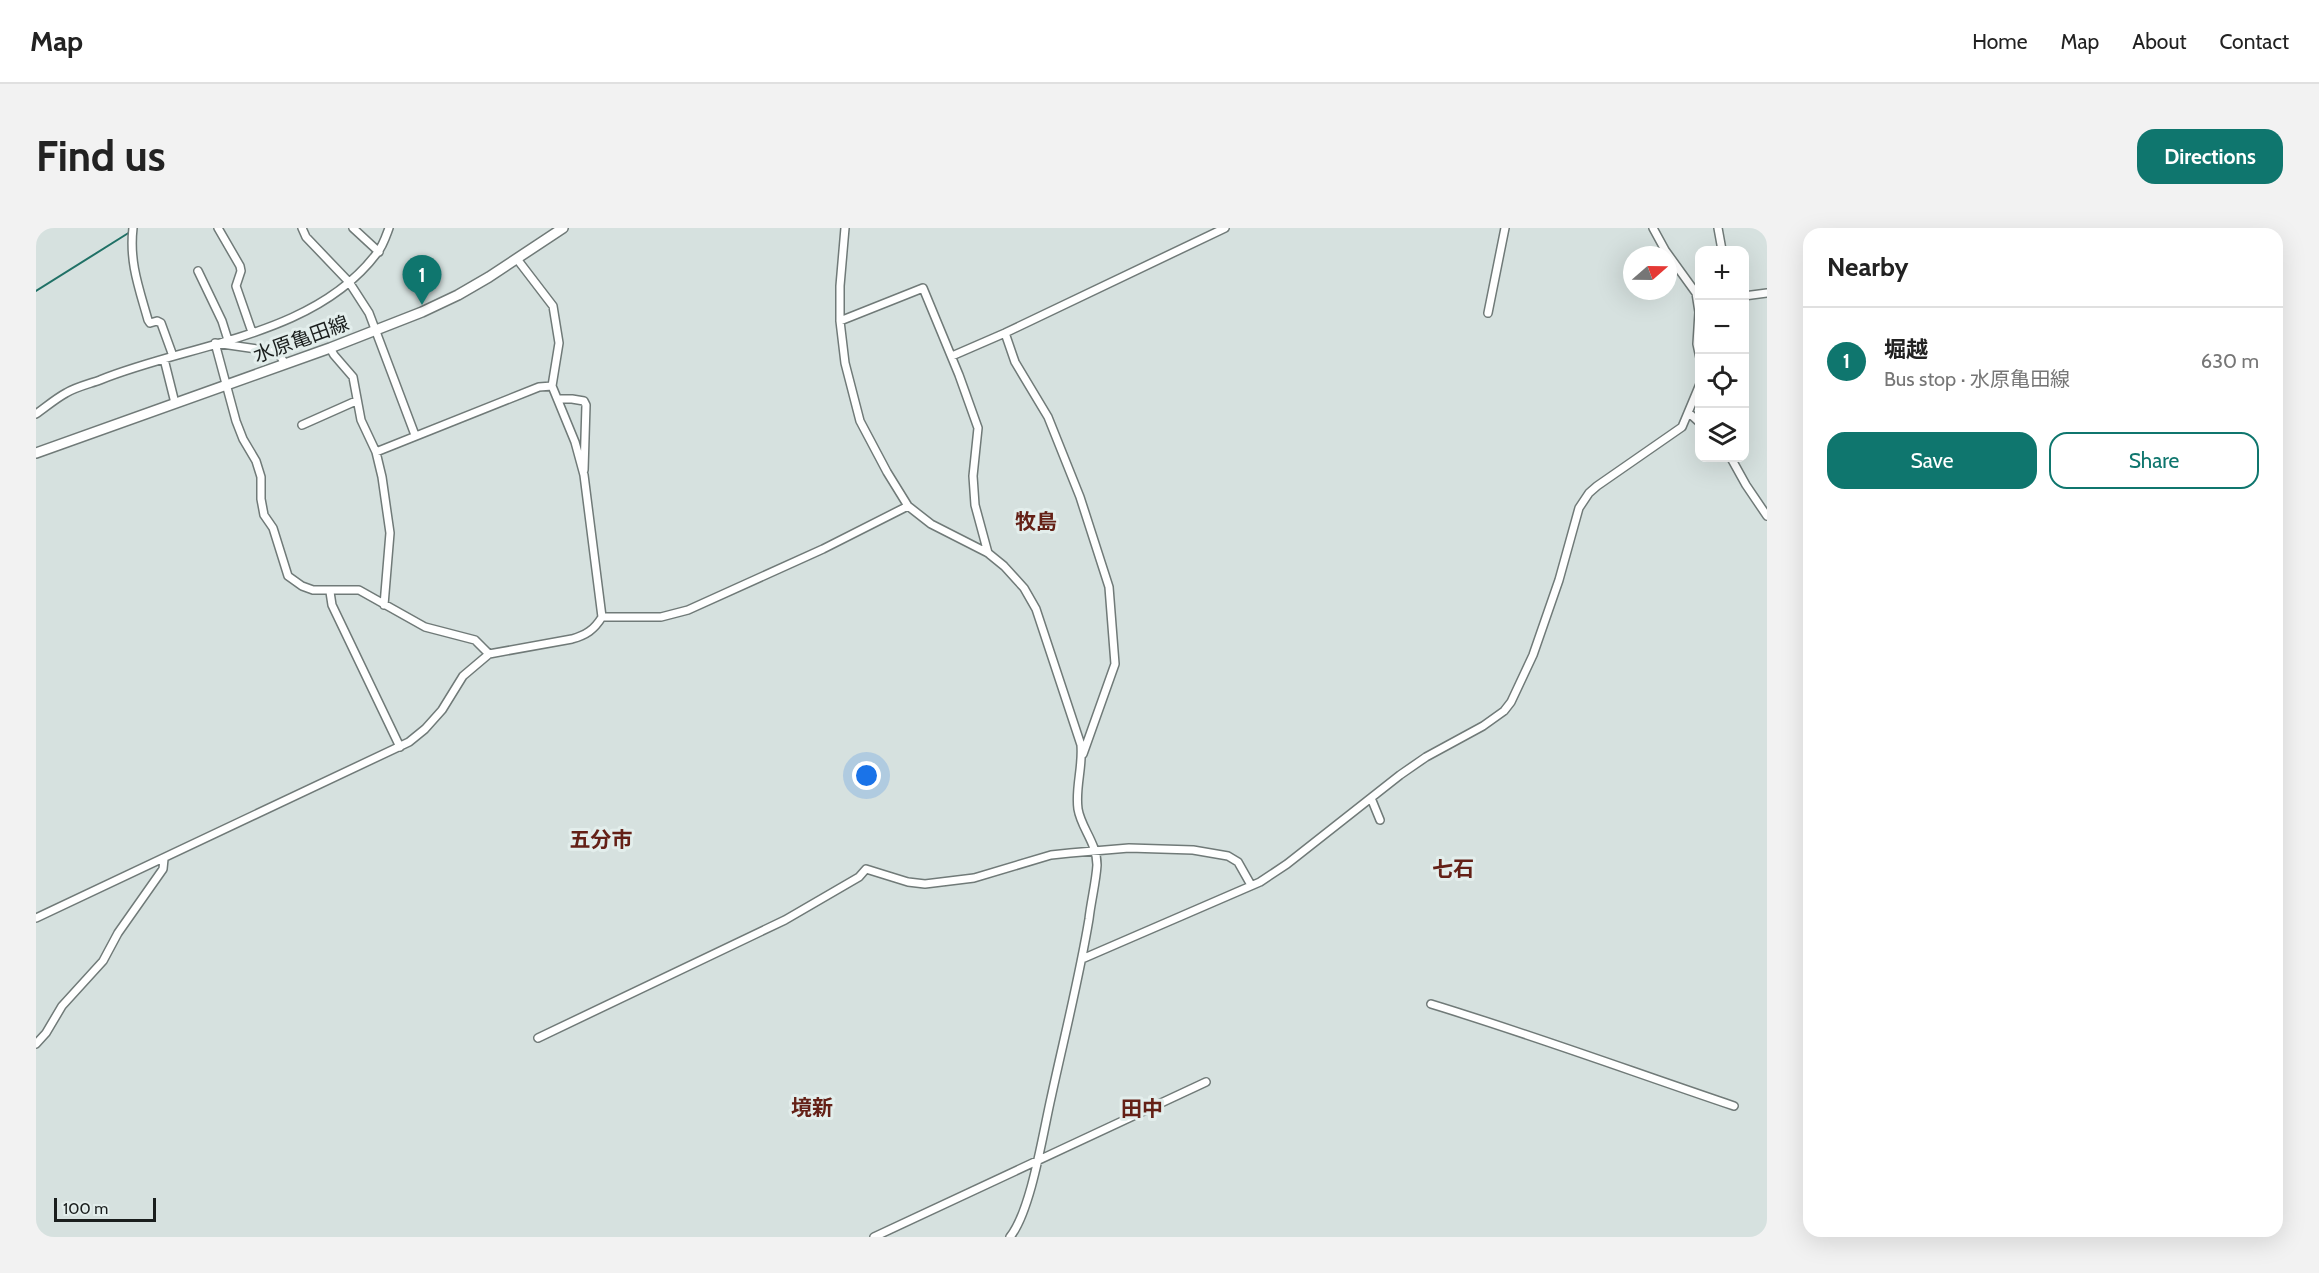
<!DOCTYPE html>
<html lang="en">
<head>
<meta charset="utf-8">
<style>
  body { margin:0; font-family:Cabin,"Noto Sans JP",sans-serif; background:#f2f2f2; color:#222 }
  .controls { position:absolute; right:18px; top:18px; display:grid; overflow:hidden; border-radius:12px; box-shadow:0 6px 24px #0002 }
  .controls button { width:54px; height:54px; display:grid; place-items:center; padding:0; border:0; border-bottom:2px solid #e0e0e0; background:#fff; color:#222; font:30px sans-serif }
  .compass { position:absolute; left:1587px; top:18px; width:54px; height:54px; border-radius:50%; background:#fff; box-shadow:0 6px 24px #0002; rotate:70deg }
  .scale { position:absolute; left:18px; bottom:15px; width:102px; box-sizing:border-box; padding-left:6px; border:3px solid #1a1e1d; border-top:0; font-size:16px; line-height:21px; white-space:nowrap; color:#1a1e1d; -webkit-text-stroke:4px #e3eeec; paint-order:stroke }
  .you { position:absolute; left:831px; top:548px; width:21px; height:21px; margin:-15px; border:4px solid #fff; border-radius:50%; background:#1a73e8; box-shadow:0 0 0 9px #1a73e833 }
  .badge { display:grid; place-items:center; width:39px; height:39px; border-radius:50%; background:#0f766e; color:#fff; font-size:20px; font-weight:700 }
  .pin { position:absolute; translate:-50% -50px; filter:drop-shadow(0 2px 3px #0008) }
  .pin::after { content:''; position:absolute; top:32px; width:21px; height:18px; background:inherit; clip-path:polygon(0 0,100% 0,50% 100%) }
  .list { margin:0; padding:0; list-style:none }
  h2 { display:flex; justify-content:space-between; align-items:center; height:78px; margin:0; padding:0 24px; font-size:26px }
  h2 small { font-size:20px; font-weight:400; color:#767676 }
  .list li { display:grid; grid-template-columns:39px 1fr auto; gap:18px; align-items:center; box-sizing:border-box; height:108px; padding:0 24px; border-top:2px solid #e0e0e0 }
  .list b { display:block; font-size:22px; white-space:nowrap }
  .list p { margin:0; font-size:20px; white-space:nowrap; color:#767676 }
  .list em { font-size:20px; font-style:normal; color:#767676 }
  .actions { display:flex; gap:12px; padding:18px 24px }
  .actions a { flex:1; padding:14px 0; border:2px solid #0f766e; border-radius:18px; text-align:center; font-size:21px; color:#0f766e }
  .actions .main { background:#0f766e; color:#fff }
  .icon { flex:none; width:33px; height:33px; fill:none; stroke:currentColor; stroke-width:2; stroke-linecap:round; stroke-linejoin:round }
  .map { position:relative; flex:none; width:1731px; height:1009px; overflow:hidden; border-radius:18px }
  header { display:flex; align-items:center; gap:36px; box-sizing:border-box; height:84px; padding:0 30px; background:#fff; border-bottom:2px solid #e0e0e0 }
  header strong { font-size:28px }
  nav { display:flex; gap:33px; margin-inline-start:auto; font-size:21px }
  .intro { display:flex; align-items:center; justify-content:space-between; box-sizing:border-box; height:144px; padding:0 36px }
  h1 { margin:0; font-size:42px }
  .button { padding:15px 27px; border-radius:18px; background:#0f766e; color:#fff; font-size:21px; font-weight:700 }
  main { display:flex; gap:36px; padding:0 36px }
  aside { flex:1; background:#fff; border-radius:18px; box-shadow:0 6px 24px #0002 }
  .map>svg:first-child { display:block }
</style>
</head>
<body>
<header>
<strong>Map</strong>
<nav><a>Home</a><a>Map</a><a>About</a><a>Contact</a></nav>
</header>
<div class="intro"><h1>Find us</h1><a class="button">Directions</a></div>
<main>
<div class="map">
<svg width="1731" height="1009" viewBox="0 0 1731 1009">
  <rect width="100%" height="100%" fill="#d6e1df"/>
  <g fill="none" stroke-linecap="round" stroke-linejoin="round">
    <path stroke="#207166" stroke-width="2" d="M 0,63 L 94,4"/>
    <g stroke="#707a78" stroke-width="10">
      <path id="minor" d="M 97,0 C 93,34 103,60 112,92 L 114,95 L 121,93 L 125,95 L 137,128
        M 182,0 L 204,38 L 205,43 L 200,58 L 216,104
        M 266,0 L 270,9 L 313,54 L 333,85 L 379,207
        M 317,0 L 343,24
        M 809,0 L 804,58 L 804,93 L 809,135 L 824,193 L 851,244 L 872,278 L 895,296 L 952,325 L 968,338 L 988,360 L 1000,381 L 1045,517 C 1047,539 1039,560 1042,581 C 1045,600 1061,615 1061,637 C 1060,654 1055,673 1053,691 C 1043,751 1028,810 1015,870 C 1007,905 995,983 974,1009
        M 1617,0 L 1629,22 L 1660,65 L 1663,84 L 1661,116 L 1664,130
        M 1682,0 L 1686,22
        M 162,43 L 186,93 L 192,112
        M 1708,68 L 1731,65
        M 1452,85 L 1469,0
        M 804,93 L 887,60 L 923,147 L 942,200 L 937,248 L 939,277 L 952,325
        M 969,105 L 979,134 L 1012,189 L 1044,269 L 1073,359 L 1079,436 L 1047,526
        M 294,120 L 298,127 L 317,149 L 325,192 L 340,224 L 346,249 L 354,305 L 348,377
        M 916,128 L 969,105 L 1189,0
        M 128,131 L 139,175
        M 249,136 L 242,124 L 179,115 L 200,193 L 207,211 L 220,233 L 225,249 L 225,271 L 228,287 L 237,300 L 252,348 L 266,358 L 277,362 L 323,362 L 389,399 L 439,412 L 453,426
        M 523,171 L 536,171 L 548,173 L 550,177 L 548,242
        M 1653,185 L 1664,195
        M 0,186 C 10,179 19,171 30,165 C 40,159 53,156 64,152 C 155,115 278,109 341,25 C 347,18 350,8 353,0
        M 266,197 L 320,173
        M 340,224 L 503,159 L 516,158
        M 1695,230 L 1710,257 L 1731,288
        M 294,364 L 296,377 L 364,519
        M 566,389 L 625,389 L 652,382 L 787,321 L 872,278
        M 1335,570 L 1344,592
        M 0,690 L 373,514 L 389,501 L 406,482 L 427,448 L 453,426 L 536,411 C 550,407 558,402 566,389 L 548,247 L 539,214 L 516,158 L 523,115 L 517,78 L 481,31
        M 1046,731 L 1224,654 L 1251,636 L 1364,547 L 1390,529 L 1447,498 L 1468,483 L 1475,474 L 1497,427 L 1523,352 L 1543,280 L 1553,265 L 1561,258 L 1646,199 L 1664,156
        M 1395,776 C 1497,807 1597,844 1698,878
        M 502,810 L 749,692 L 823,649 L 830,641 L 872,654 L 889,656 L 938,650 L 1015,627 L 1034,625 L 1093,620 L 1157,622 L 1192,628 L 1202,634 L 1215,657
        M 0,816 L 10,805 L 26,778 L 67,733 L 82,705 L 127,641 L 128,631
        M 838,1009 L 1170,854"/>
    </g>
    <g stroke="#707a78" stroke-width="12">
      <path id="secondary" d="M 0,225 L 294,120 L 386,84 L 422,67 L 453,49 L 527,0"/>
    </g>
    <use href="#minor" stroke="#fff" stroke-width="7"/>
    <use href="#secondary" stroke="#fff" stroke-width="9"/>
  </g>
  <g text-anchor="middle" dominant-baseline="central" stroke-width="6" stroke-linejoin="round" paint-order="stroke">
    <g font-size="20" fill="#1a1e1d" stroke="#e3eeec">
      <text transform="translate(265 111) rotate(-20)">水原亀田線</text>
    </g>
    <g font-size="21" font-weight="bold" fill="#642016" stroke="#e3eeec">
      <text x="1000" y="293">牧島</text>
      <text x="565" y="611">五分市</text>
      <text x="1417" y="640">七石</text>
      <text x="776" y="879">境新</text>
      <text x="1106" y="880">田中</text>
    </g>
  </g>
</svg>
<div class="controls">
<button>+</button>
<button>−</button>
<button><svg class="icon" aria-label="locate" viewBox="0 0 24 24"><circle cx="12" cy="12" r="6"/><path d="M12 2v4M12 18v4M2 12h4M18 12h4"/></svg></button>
<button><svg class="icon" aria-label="layers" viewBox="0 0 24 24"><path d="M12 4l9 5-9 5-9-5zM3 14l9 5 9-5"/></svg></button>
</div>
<svg class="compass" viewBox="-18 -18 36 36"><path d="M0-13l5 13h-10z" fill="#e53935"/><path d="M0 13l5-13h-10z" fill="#767676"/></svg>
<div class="scale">100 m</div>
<div class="you"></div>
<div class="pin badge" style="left:386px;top:77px">1</div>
</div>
<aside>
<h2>Nearby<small></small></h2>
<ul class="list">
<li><span class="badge">1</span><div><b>堀越</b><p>Bus stop · 水原亀田線</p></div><em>630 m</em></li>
</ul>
<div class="actions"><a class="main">Save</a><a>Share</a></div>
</aside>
</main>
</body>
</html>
